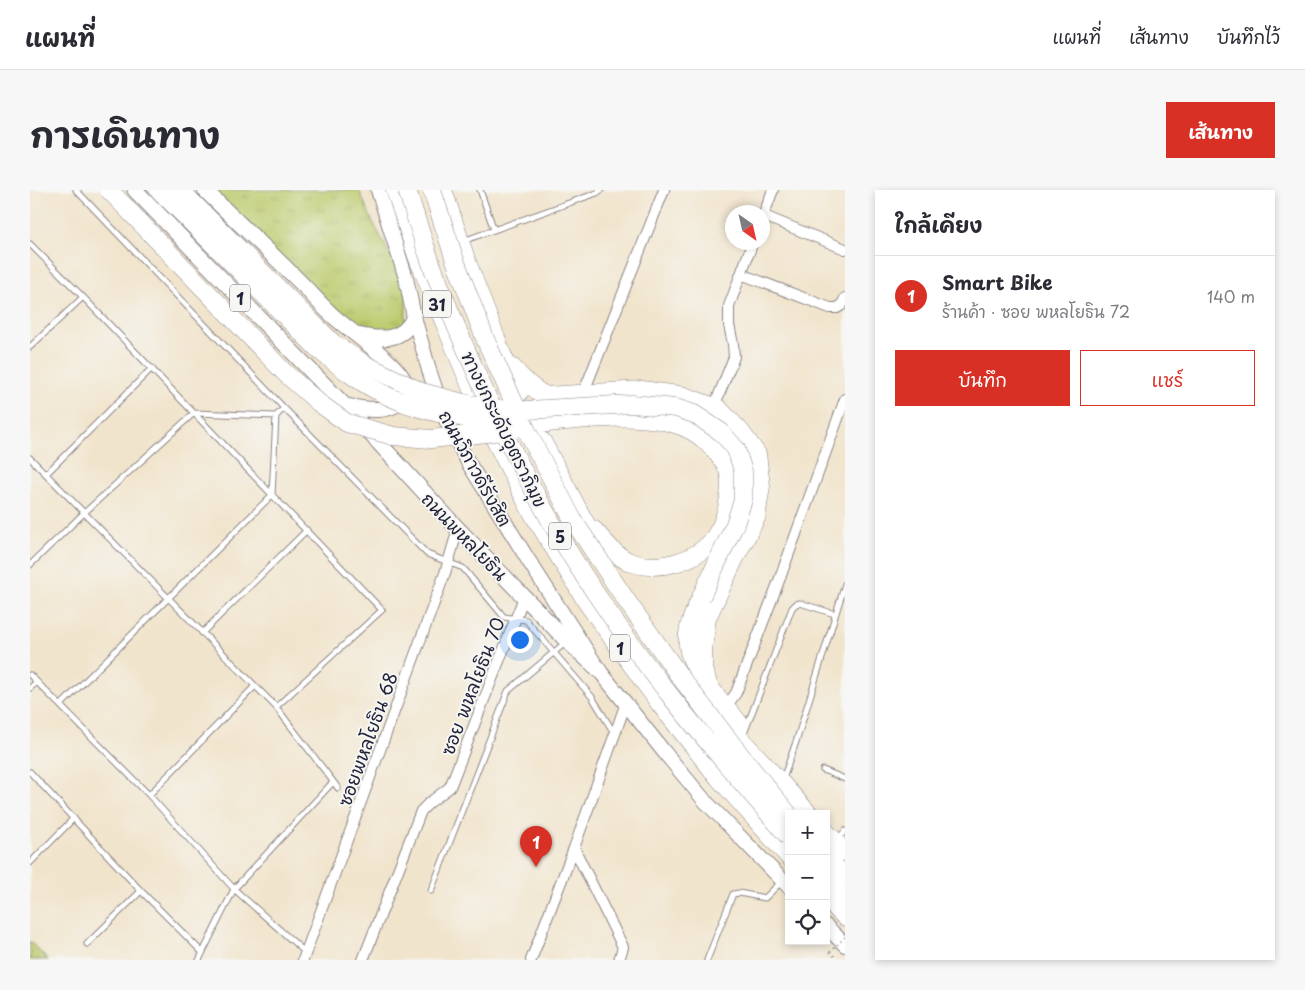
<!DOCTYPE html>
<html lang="th">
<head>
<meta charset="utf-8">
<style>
  body { margin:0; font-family:"Playpen Sans","Playpen Sans Thai",sans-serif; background:#f7f7f7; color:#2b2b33 }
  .controls { position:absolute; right:15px; bottom:15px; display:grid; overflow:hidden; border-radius:0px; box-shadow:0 2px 8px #0003 }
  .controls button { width:45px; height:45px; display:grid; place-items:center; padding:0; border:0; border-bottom:1px solid #e1e1e2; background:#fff; color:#2b2b33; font:25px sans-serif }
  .compass { position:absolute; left:695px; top:15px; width:45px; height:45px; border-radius:50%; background:#fff; box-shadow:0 2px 8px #0003; rotate:146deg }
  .you { position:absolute; left:489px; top:449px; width:18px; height:18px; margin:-12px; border:4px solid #fff; border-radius:50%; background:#1a73e8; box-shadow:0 0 0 8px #1a73e833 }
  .badge { display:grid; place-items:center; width:32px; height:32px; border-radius:50%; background:#d93025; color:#fff; font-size:16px; font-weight:700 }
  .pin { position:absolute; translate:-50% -41px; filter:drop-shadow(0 1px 2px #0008) }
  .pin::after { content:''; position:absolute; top:26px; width:18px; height:15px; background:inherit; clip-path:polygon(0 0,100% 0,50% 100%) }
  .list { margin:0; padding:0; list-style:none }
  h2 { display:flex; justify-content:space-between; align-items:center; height:65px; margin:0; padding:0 20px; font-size:21px }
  h2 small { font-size:16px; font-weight:400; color:#7c7c81 }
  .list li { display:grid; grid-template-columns:32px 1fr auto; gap:15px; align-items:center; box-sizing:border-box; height:80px; padding:0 20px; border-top:1px solid #e1e1e2 }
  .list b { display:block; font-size:19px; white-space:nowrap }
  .list p { margin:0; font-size:16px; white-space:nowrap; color:#7c7c81 }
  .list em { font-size:16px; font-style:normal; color:#7c7c81 }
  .actions { display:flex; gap:10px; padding:15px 20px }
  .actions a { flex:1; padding:11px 0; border:1px solid #d93025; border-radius:0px; text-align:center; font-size:18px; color:#d93025 }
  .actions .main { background:#d93025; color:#fff }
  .icon { flex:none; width:28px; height:28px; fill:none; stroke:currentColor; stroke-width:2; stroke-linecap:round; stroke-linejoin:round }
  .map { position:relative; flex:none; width:815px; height:770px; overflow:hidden; border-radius:0px }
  header { display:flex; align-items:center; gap:30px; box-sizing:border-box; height:70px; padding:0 25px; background:#fff; border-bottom:1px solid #e1e1e2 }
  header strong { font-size:24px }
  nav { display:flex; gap:28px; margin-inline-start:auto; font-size:18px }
  .intro { display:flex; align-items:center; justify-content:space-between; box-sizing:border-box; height:120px; padding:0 30px }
  h1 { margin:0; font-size:35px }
  .button { padding:12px 22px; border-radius:0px; background:#d93025; color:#fff; font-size:18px; font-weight:700 }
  main { display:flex; gap:30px; padding:0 30px }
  aside { flex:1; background:#fff; border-radius:0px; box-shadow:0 2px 8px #0003 }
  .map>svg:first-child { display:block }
</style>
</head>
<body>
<header>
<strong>แผนที่</strong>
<nav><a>แผนที่</a><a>เส้นทาง</a><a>บันทึกไว้</a></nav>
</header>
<div class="intro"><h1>การเดินทาง</h1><a class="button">เส้นทาง</a></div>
<main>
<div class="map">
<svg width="815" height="770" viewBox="0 0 815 770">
  <defs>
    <pattern id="grass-dots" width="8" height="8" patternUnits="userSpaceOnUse" patternTransform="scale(1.25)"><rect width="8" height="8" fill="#bcca6c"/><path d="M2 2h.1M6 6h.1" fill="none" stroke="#a1ad5e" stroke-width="1.8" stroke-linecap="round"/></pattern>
    <pattern id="park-tufts" width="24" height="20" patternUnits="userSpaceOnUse" patternTransform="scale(1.25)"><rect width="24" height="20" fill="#bcca6c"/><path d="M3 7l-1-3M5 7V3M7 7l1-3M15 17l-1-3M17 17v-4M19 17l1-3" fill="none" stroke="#a1ad5e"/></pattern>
  </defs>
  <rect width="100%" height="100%" fill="#f6f6f2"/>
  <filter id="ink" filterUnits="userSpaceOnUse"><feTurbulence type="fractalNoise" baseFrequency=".02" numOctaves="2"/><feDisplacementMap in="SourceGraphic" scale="10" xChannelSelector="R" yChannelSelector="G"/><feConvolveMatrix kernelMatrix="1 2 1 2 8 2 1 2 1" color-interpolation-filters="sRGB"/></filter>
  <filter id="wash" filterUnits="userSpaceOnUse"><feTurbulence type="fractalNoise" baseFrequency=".0096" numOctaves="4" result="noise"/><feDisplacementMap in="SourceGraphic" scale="20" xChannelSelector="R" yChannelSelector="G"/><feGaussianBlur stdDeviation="1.12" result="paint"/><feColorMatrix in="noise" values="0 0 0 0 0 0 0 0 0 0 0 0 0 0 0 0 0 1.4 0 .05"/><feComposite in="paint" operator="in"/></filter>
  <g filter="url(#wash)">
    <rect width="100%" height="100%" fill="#f1e4cc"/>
    <path fill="url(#grass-dots)" stroke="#6f7654" d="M 0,751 L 18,770 L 0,770 Z"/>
    <path fill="url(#park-tufts)" stroke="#6f7654" d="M 181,0 L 329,0 L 341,28 L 357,59 L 376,88 L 376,136 L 349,149 L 320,138 Z"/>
  </g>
  <g filter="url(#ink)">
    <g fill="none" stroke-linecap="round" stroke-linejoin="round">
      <g stroke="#8a8384" stroke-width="7">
        <path id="lane" d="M 46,0 L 254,218 L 397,364 L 433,378 L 474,427 L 496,430 L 562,507 L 584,543
          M 450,0 L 464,40
          M 433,51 L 567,3 L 571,0
          M 0,54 L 53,107 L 352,420 L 246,517
          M 0,157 L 53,107
          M 0,268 L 246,517 L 308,598
          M 16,284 L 122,178
          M 0,375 L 54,323 L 164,223 L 246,226 L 254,218
          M 172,443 L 277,340
          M 0,485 L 119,605 L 204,699 L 276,763
          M 0,498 L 7,492
          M 31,515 L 242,305 L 246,226
          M 715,541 L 762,418 L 766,414 L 770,413 L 805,424
          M 793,580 L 815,589
          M 0,582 L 111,701 L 172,762
          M 753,589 L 767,549 L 815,394
          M 119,605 L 225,496
          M 807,650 L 815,641
          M 0,673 L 44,628
          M 401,701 L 478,501 L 535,453
          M 57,754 L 111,701
          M 169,770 L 204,699 L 303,592
          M 677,770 L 703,704 L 709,703 L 735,708 L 752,691"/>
      </g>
      <g stroke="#8a8384" stroke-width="12">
        <path id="street" d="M 734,26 L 815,59
          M 732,29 L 743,0
          M 711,84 L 800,118 L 807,118 L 812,115 L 815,108
          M 553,204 L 634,0
          M 684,217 L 704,167 L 703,154 L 699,135 L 699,116 L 723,52
          M 696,517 L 706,503 L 750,388 L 815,209
          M 544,658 L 593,757 L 589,770
          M 273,770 L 415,383 L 428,339
          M 333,770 L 391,621 L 399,613 L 420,597 L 494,407
          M 501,770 L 544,658 L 596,513"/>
      </g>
      <g stroke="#8a8384" stroke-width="16">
        <path id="secondary" d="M 348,0 L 376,88 L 384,127 L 399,180 L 415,228 L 439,274 L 497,368 L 569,480 L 635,563 L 675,611 L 759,697
          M 796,736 L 815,755"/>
      </g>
      <g stroke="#8a8384" stroke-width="17">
        <path id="primary" d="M 105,0 L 315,216 L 428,339 L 537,451 L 569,480
          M 175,0 C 206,31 239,61 270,92 C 281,103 291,115 302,125 C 319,141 370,174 376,195 C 377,200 375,204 372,209 C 360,225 332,219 315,216
          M 327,145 C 350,150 373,152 384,127"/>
      </g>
      <g stroke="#8a8384" stroke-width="19">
        <path id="highway" d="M 365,0 L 387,66 L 453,226 L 499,317 L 558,414 L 630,514 L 688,587 L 759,667
          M 413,0 L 436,69 L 472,164 L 489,203
          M 483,178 C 493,190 502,199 516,206 L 612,200 L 654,206 L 689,219 L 711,242 L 727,264 L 731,296 L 726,328 L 705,368 L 677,428 L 673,459 L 673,475 L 678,494
          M 506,234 C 550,230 595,223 638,232 C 655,236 672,245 683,259 C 689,265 695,272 698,280 C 701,289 700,298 699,307 C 697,322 691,340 681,352 C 663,372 626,382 600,372 C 585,366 575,352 564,340
          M 512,251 L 553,329 L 568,354
          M 671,407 C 666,419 659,431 658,444 C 657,454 659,465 664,474 C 675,495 694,514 709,533
          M 687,524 L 731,571 L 779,624
          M 796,642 L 815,662
          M 796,666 L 815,687
          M 796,689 L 815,709
          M 796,708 L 815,727"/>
      </g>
      <path stroke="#8a8384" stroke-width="2" stroke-dasharray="1 4" stroke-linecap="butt" d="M 800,762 L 808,770"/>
      <use href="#lane" stroke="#fff" stroke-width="5"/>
      <use href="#street" stroke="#fff" stroke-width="10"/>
      <use href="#secondary" stroke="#fff" stroke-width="14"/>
      <use href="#primary" stroke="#fff" stroke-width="15"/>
      <use href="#highway" stroke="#fff" stroke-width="18"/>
      <g stroke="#8a8384" stroke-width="19" stroke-linecap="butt">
        <path id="highway-bridge" d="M 79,0 L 255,183 L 289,213 L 317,233 L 363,246 L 401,249 L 457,243 L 484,239
          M 129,0 L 289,160 C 308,175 325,189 346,200 C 385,222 432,229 476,232
          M 150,0 L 303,153 L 334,174 L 392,202 L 433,213 L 481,221 L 602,214 L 646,218 L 664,224 L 691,242 L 706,259 L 713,281 L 713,310 L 705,334 L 671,407
          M 377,0 C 385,25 393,51 402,76 C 441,177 485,275 542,367 C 605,468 681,558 759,647
          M 402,0 L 425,70 L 456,151 L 497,241 L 543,330 L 596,410 L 651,488 L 712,567 L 759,625"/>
      </g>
      <path stroke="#8a8384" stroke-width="2" stroke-dasharray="1 4" stroke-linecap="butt" d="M 800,762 L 815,747"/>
      <use href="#highway-bridge" stroke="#fff" stroke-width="18"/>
    </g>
  </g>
  <g text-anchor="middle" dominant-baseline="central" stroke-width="4" stroke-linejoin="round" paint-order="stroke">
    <g fill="#f6f6f2" stroke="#626272" stroke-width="1">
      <rect x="200" y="94.5" width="20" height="27" rx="4"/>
      <rect x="393" y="100.5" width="28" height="27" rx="4"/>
      <rect x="519" y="332.5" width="22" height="27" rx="4"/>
      <rect x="580" y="444.5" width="20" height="27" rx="4"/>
    </g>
    <g font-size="16" font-weight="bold" fill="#22223b">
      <text x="210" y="108">1</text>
      <text x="407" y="114">31</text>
      <text x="530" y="346">5</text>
      <text x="590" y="458">1</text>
    </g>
    <g font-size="18" fill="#22223b" stroke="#f6f6f2">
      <text transform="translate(475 239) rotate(64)">ทางยกระดับอุตราภิมุข</text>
      <text transform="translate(446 278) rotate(61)">ถนนวิภาวดีรังสิต</text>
      <text transform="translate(435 346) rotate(46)">ถนนพหลโยธิน</text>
      <text transform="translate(442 496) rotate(-69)">ซอย พหลโยธิน 70</text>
      <text transform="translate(337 549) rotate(-70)">ซอยพหลโยธิน 68</text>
    </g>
  </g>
</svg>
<div class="controls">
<button>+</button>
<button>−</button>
<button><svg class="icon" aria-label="locate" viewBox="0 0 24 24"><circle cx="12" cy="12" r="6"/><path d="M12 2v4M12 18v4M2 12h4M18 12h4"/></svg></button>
</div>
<svg class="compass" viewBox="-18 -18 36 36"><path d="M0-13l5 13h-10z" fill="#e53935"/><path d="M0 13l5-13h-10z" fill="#7c7c81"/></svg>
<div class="you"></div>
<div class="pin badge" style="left:506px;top:677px">1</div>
</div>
<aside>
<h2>ใกล้เคียง<small></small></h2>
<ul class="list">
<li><span class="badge">1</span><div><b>Smart Bike</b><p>ร้านค้า · ซอย พหลโยธิน 72</p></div><em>140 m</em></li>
</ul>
<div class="actions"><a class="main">บันทึก</a><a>แชร์</a></div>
</aside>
</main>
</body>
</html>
